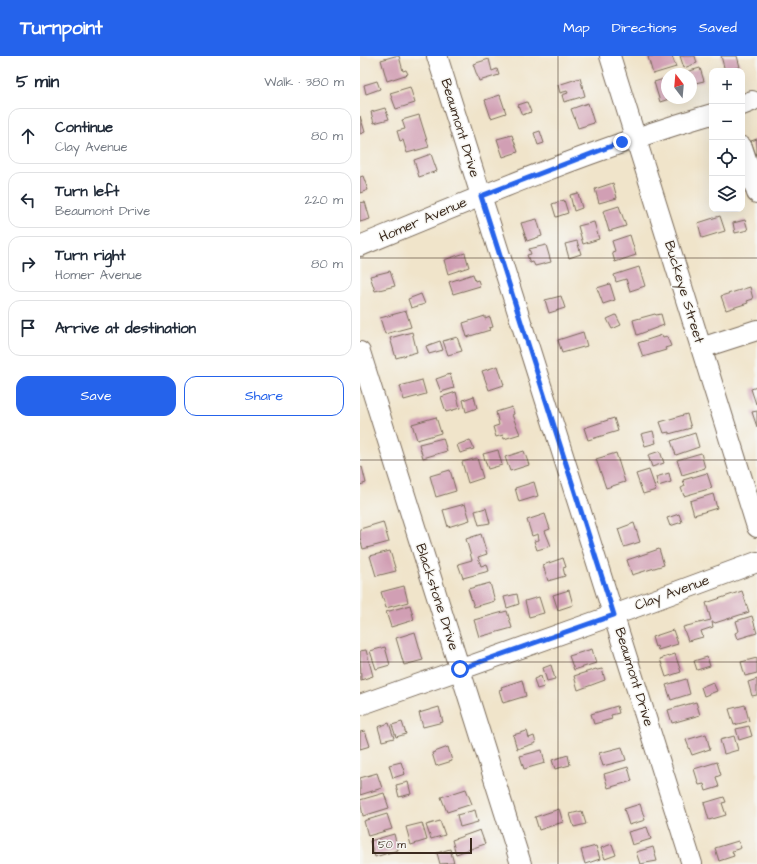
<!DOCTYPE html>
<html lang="en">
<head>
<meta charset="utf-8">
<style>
  body { margin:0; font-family:"Architects Daughter",sans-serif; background:#f6f6f7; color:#1f2937 }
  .controls { position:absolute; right:12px; top:12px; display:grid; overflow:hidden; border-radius:8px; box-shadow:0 4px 16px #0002 }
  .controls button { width:36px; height:36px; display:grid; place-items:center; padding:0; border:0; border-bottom:1px solid #e0e1e3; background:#fff; color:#1f2937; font:20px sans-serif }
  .compass { position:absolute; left:301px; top:12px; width:36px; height:36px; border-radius:50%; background:#fff; box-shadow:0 4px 16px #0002; rotate:344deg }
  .scale { position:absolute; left:12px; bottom:10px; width:100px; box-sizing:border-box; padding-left:4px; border:2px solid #3b2a1e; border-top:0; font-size:11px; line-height:14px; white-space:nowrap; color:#3b2a1e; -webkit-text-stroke:3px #f6f6f2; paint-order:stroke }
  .stop { position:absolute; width:12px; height:12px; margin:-9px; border:3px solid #2563eb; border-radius:50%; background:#fff }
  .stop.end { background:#2563eb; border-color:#fff; box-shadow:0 1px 4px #0008 }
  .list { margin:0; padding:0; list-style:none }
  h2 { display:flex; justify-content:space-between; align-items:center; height:52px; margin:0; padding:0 16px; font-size:17px }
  h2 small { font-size:13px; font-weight:400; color:#747a83 }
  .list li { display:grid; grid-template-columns:26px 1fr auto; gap:12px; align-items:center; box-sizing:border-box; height:56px; margin:0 8px 8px; padding:0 8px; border:1px solid #e0e1e3; border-radius:12px }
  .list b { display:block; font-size:15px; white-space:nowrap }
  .list p { margin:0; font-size:13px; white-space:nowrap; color:#747a83 }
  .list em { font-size:13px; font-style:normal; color:#747a83 }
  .actions { display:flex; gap:8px; padding:12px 16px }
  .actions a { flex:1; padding:9px 0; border:1px solid #2563eb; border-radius:12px; text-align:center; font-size:14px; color:#2563eb }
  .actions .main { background:#2563eb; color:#fff }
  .icon { flex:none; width:22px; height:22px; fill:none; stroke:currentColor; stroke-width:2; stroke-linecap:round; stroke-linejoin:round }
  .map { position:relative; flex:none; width:397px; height:808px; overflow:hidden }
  header { display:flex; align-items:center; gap:24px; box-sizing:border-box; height:56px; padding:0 20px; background:#2563eb; color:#fff }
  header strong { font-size:19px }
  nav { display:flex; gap:22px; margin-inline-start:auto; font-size:14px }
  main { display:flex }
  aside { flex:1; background:#fff }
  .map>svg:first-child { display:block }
</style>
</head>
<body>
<header>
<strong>Turnpoint</strong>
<nav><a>Map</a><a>Directions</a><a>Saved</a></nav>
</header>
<main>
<aside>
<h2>5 min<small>Walk · 380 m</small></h2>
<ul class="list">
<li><svg class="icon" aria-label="ahead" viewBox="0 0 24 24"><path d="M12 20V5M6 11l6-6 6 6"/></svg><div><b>Continue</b><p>Clay Avenue</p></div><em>80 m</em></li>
<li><svg class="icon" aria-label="left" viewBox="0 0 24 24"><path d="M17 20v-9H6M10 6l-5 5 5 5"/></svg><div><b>Turn left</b><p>Beaumont Drive</p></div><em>220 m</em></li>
<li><svg class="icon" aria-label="right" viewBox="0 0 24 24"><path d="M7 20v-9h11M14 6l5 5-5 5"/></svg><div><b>Turn right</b><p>Homer Avenue</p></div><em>80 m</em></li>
<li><svg class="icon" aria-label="arrive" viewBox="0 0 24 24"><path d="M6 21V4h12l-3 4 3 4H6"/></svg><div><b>Arrive at destination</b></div></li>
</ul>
<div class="actions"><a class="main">Save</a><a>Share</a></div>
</aside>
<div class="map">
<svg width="397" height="808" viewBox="0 0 397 808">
  <rect width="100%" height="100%" fill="#f6f6f2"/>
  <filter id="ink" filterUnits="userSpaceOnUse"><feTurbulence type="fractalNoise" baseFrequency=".025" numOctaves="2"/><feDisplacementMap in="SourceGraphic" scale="8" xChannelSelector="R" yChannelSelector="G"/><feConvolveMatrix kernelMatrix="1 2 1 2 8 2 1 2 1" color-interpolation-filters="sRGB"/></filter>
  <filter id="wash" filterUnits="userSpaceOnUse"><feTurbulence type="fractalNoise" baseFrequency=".012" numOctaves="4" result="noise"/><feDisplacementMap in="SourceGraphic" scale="16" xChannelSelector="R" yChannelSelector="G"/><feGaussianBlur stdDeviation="0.9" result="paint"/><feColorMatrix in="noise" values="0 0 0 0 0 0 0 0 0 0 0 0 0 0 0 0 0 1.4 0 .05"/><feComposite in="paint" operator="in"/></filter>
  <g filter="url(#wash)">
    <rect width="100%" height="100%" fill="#f0e4ca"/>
    <g id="blocks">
      <path fill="#d19fb4" d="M 35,0 L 39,0 L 43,15 L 46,14 L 48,18 L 27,25 L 21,4 Z
        M 290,0 L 312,0 L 316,11 L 293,18 L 288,1 Z
        M 320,0 L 335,0 L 337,7 L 324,12 Z
        M 361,0 L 377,0 L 380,11 L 365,15 Z
        M 129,3 L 132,15 L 137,13 L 139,19 L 119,25 L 113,8 Z
        M 340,12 L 344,25 L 331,28 L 331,18 L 327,18 L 326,16 Z
        M 220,22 L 225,40 L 204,46 L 202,39 L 208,37 L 207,35 L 200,37 L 198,29 Z
        M 307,22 L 307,42 L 312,42 L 300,46 L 294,26 Z
        M 17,25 L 20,33 L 6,38 L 4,29 Z
        M 50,31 L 55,47 L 36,53 L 30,37 Z
        M 140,39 L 146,57 L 131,62 L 125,44 Z
        M 167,46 L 171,56 L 162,59 L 158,49 Z
        M 228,47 L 234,67 L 218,72 L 211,53 Z
        M 25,52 L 29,63 L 14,67 L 11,56 Z
        M 59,59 L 69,91 L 47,97 L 43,84 L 40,85 L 37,75 L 45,73 L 42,64 Z
        M 0,60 L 5,76 L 0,78 Z
        M 180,75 L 184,87 L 178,89 L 174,77 Z
        M 152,79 L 158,96 L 143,101 L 137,83 Z
        M 397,83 L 397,102 L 391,85 Z
        M 71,98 L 77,115 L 59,121 L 54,104 Z
        M 3,120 L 8,134 L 0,137 L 0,121 Z
        M 253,127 L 257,142 L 239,147 L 235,133 Z
        M 218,137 L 222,152 L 214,155 L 210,139 Z
        M 204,144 L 208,157 L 196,161 L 192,148 Z
        M 5,146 L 10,163 L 0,166 L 0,147 Z
        M 259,150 L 266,170 L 249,175 L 243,155 Z
        M 360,160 L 365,175 L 342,182 L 338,167 Z
        M 177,163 L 182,180 L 167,185 L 161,167 Z
        M 385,164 L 388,174 L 375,177 L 373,167 Z
        M 234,166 L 239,183 L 223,188 L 218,170 Z
        M 270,179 L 276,199 L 255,206 L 252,196 L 255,195 L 252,185 Z
        M 217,185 L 221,198 L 209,202 L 205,188 Z
        M 186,189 L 191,206 L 175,210 L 173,206 L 170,207 L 167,199 L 171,198 L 169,193 Z
        M 105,197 L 109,211 L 88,218 L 84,204 Z
        M 279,211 L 285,230 L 270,235 L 266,223 L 256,226 L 254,219 Z
        M 30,215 L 35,230 L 15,235 L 10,220 Z
        M 113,218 L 115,225 L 118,224 L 120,230 L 93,238 L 89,226 Z
        M 250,228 L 255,244 L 243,248 L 237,232 Z
        M 390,231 L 393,243 L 387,245 L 388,247 L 366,254 L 361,240 Z
        M 61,238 L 65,248 L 51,252 L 48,243 Z
        M 201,240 L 205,252 L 189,257 L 185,244 Z
        M 46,255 L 51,271 L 25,278 L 20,262 Z
        M 295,258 L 296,259 L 301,258 L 304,269 L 277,279 L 273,264 Z
        M 256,259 L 261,269 L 252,273 L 247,263 Z
        M 125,260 L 125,263 L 130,261 L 133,271 L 129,272 L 130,274 L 107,281 L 103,267 Z
        M 52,276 L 57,296 L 36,302 L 30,282 Z
        M 223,276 L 227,290 L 202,297 L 198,284 Z
        M 302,279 L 303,281 L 307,280 L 311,290 L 305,292 L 306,294 L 283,301 L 278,287 Z
        M 97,281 L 102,295 L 88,299 L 83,285 Z
        M 80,285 L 83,294 L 69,298 L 66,290 Z
        M 138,310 L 144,329 L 129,334 L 122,315 Z
        M 90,318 L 94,332 L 81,336 L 76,323 Z
        M 62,324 L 66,338 L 44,344 L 40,330 Z
        M 397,331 L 397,348 L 396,348 L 391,333 Z
        M 96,336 L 100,352 L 86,356 L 81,341 Z
        M 114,340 L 117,352 L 106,356 L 103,344 Z
        M 152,351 L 154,358 L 152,359 L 160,378 L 144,383 L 143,379 L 136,381 L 133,371 L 139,369 L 136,356 Z
        M 397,355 L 397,371 L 392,356 Z
        M 327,358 L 331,372 L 309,378 L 309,376 L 304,377 L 300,366 Z
        M 76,361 L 81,377 L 57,384 L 52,368 Z
        M 254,362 L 258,375 L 228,384 L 224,372 Z
        M 293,375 L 296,387 L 285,390 L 281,378 Z
        M 335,377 L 339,391 L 316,399 L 311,385 Z
        M 83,382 L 87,395 L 63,402 L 59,388 Z
        M 110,384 L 114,393 L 100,397 L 97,389 Z
        M 138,394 L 142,409 L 128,413 L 123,398 Z
        M 164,395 L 169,409 L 150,415 L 145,401 Z
        M 300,395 L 304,407 L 292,411 L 288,399 Z
        M 256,397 L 265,426 L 246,432 L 236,403 Z
        M 341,397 L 345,412 L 322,419 L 317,404 Z
        M 117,402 L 123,422 L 108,427 L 102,406 Z
        M 2,411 L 6,427 L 0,429 L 0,412 Z
        M 90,414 L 96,435 L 76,441 L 70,420 Z
        M 289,414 L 296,434 L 283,438 L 276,418 Z
        M 309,417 L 311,426 L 298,430 L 296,421 Z
        M 347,417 L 352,432 L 324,440 L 321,432 L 325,430 L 323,424 Z
        M 174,426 L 178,440 L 159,446 L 155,432 Z
        M 353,438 L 357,452 L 334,459 L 330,445 Z
        M 105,448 L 110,464 L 88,471 L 83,454 Z
        M 126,452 L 130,467 L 119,469 L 115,455 Z
        M 185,458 L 190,473 L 185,475 L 191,490 L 177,494 L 174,485 L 179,484 L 178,478 L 172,480 L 167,464 Z
        M 319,458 L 322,466 L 310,470 L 307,462 Z
        M 23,466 L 29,486 L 3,493 L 0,482 L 0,473 Z
        M 274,467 L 280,486 L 264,491 L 258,473 Z
        M 121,478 L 127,498 L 118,501 L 121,510 L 127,508 L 129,515 L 103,522 L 98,508 L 112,504 L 106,483 Z
        M 299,493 L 304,509 L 272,519 L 267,504 Z
        M 30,495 L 36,515 L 16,520 L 10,500 Z
        M 203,502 L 206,511 L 203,512 L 205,520 L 188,525 L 183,509 Z
        M 130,527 L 135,545 L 114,551 L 108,533 Z
        M 44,530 L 48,546 L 26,552 L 21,536 Z
        M 209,534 L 213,549 L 198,554 L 193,539 Z
        M 382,535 L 389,556 L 355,567 L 354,566 L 352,566 L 353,571 L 341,575 L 343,581 L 328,585 L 323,571 L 351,564 L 346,547 Z
        M 157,538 L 159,548 L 147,552 L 144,541 Z
        M 179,541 L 184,557 L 169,561 L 165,545 Z
        M 50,549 L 54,564 L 31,571 L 26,556 Z
        M 147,555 L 152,572 L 119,581 L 114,564 Z
        M 392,560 L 397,577 L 377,583 L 375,577 L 379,575 L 376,565 Z
        M 313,574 L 318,588 L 298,594 L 297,590 L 295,591 L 292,581 Z
        M 55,576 L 63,604 L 44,609 L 36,582 Z
        M 25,591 L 30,609 L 16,613 L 10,595 Z
        M 232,593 L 236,607 L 214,614 L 209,600 Z
        M 6,594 L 13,620 L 1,624 L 0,595 Z
        M 315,598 L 321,616 L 306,621 L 300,603 Z
        M 347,601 L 350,610 L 337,614 L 334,605 Z
        M 397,602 L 397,617 L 385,620 L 381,606 Z
        M 191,609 L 195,623 L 187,625 L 183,612 Z
        M 236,613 L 237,614 L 242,613 L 245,624 L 218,634 L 214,620 Z
        M 181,620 L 184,631 L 177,633 L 174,623 Z
        M 326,623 L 330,638 L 311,644 L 306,629 Z
        M 397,623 L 397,639 L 392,640 L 388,626 Z
        M 162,624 L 166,640 L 143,647 L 139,634 L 142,633 L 141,631 Z
        M 353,626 L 357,635 L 344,640 L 341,631 Z
        M 336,646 L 340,659 L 312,667 L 308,654 Z
        M 385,649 L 389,665 L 374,669 L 369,653 Z
        M 257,650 L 259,657 L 251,659 L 252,663 L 234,668 L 231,658 Z
        M 79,651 L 83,666 L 63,671 L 59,657 Z
        M 42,666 L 46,678 L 36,681 L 32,669 Z
        M 29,667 L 34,682 L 22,685 L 18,671 Z
        M 389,670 L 392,680 L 379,684 L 376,673 Z
        M 5,675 L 10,690 L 0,693 L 0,676 Z
        M 167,675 L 169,682 L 174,680 L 176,687 L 157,693 L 153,679 Z
        M 346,678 L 350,693 L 332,699 L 326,684 Z
        M 374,680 L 378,694 L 364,698 L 360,684 Z
        M 88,691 L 92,705 L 76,710 L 72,697 Z
        M 262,691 L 266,704 L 243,710 L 239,697 Z
        M 182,694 L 185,707 L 164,713 L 160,700 Z
        M 208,699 L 210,709 L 195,713 L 192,704 Z
        M 41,706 L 45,718 L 33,722 L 29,709 Z
        M 357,706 L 361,719 L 356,721 L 359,731 L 346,735 L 344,728 L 339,729 L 334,713 Z
        M 268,711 L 272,725 L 248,732 L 244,718 Z
        M 17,717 L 22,732 L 0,739 L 0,722 Z
        M 48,726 L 51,738 L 39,741 L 36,729 Z
        M 106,733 L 112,748 L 87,756 L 81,741 Z
        M 24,737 L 29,752 L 3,760 L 0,744 Z
        M 364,741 L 366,746 L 362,747 L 366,759 L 349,764 L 344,747 Z
        M 280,748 L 285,764 L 269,769 L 264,753 Z
        M 199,753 L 203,766 L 179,774 L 175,761 Z
        M 115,754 L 118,766 L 100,771 L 97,759 Z
        M 222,755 L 226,768 L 214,771 L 210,758 Z
        M 27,758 L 32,773 L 8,780 L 4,765 Z
        M 80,765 L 85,779 L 71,783 L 66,769 Z
        M 62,767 L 67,784 L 51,789 L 46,771 Z
        M 287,771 L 291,783 L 272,789 L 268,776 Z
        M 120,774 L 125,788 L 96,798 L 92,784 Z
        M 34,778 L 38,794 L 15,801 L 10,785 Z
        M 378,785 L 381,792 L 372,795 L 374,800 L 359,805 L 355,792 Z
        M 252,788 L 256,799 L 245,803 L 241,792 Z
        M 236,790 L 240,803 L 225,808 L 221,794 Z
        M 293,791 L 297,805 L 280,808 L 276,796 Z
        M 90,793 L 94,807 L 80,808 L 77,797 Z"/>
    </g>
  </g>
  <g filter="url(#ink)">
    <use href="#blocks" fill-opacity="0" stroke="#7a6b5a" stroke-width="1"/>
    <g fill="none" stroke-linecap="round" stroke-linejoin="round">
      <g stroke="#7a6b5a" stroke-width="22">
        <path id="minor" d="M 77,0 L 332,808
          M 250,0 L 397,471
          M 382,49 L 392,45
          M 382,91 L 397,137
          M 0,190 C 116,142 232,93 352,58
          M 341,292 L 397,274
          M 0,296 L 161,808
          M 0,649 L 254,559 L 397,506"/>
      </g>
      <use href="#minor" stroke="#fff" stroke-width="20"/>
    </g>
  </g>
  <g fill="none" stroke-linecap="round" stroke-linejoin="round" filter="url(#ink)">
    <path stroke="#2563eb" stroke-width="5" d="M 100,613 L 254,559 L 121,140 L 262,86"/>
  </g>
  <path fill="none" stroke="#3b2a1e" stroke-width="1" stroke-opacity="0.55" d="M 198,0 L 198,808M 0,202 L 397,202M 0,404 L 397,404M 0,606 L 397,606"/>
  <g text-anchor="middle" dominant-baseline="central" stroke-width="3" stroke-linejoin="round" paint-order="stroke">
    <g font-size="14" fill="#3b2a1e" stroke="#f6f6f2">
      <text transform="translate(100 72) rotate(73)">Beaumont Drive</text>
      <text transform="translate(63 164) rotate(-23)">Homer Avenue</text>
      <text transform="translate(324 236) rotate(73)">Buckeye Street</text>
      <text transform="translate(312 537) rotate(-20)">Clay Avenue</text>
      <text transform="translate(77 541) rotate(72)">Blackstone Drive</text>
      <text transform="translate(274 621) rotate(73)">Beaumont Drive</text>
    </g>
  </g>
</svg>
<div class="controls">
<button>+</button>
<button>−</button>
<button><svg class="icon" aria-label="locate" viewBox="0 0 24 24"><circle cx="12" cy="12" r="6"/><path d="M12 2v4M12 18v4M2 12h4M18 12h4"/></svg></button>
<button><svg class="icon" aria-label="layers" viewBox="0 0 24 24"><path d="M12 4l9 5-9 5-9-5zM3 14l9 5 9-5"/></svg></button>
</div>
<svg class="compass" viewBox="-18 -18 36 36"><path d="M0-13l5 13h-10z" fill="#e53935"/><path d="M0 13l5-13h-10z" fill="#747a83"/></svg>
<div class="scale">50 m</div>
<div class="stop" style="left:100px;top:613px"></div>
<div class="stop end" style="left:262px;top:86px"></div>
</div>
</main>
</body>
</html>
